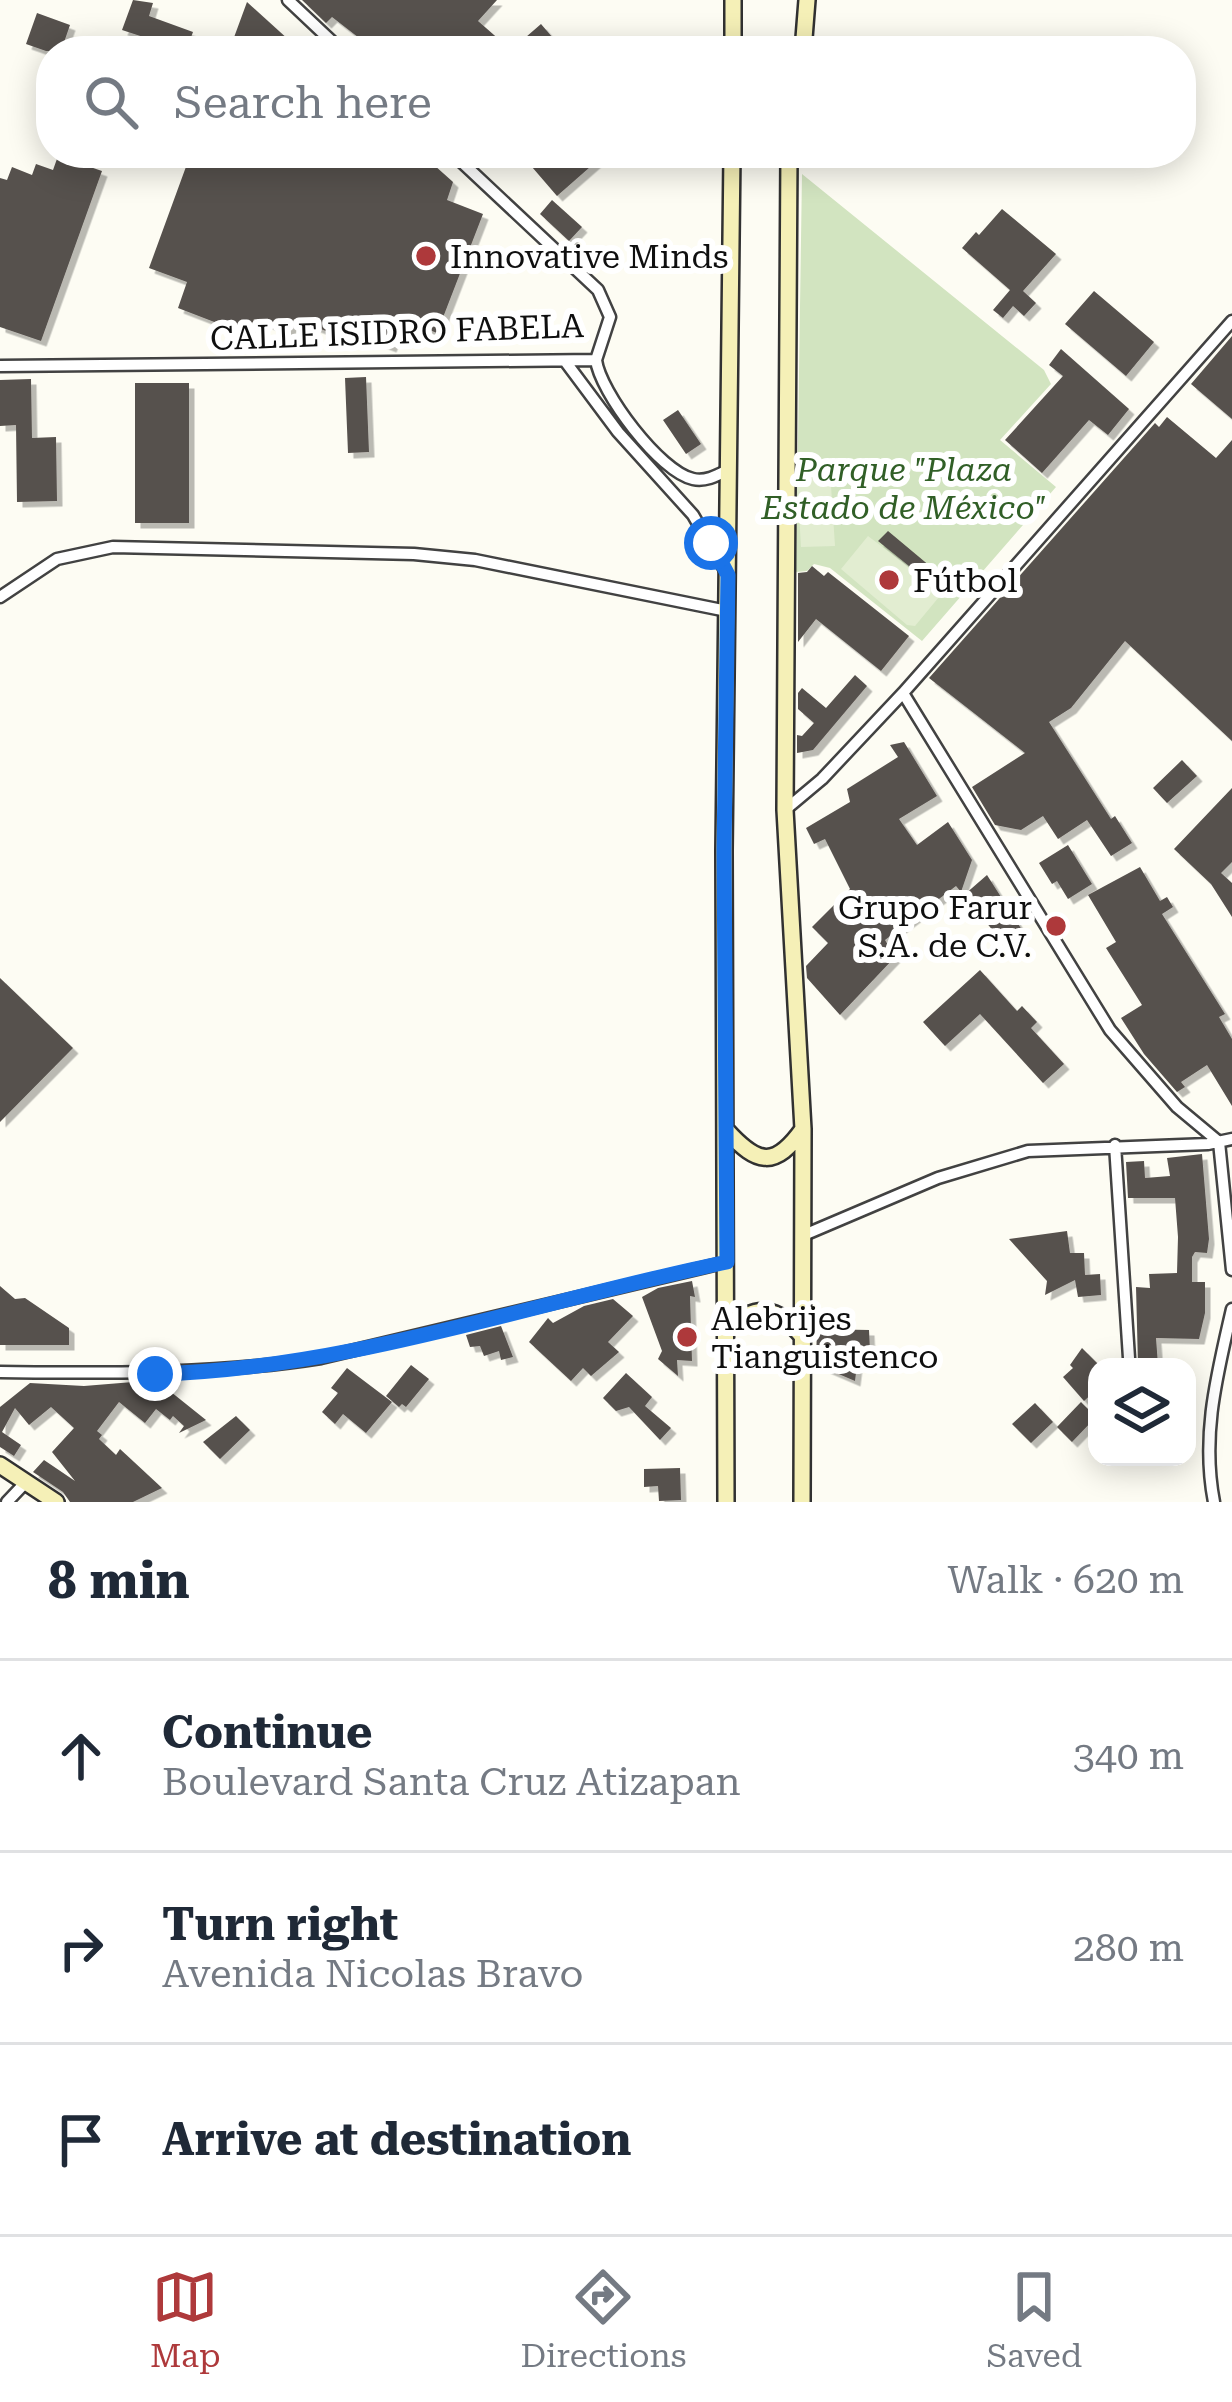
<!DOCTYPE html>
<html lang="en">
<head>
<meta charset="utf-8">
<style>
  body { margin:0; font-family:"Roboto Serif",serif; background:#f2f2f3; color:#1f2937 }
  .controls { position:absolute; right:36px; bottom:36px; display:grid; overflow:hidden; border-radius:24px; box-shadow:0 6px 30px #0003 }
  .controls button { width:108px; height:108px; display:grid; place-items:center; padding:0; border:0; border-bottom:3px solid #e0e1e3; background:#fff; color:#1f2937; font:60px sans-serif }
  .stop { position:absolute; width:36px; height:36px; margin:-27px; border:9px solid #1a73e8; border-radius:50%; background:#fff }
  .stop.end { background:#1a73e8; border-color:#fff; box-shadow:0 3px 12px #0008 }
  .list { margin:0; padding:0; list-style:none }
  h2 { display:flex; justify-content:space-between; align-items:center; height:156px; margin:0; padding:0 48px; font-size:51px }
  h2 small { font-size:39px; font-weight:400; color:#747a83 }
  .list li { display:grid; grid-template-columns:78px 1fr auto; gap:36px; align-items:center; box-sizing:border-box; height:192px; padding:0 48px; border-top:3px solid #e0e1e3 }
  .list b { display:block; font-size:45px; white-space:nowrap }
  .list p { margin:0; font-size:39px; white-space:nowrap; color:#747a83 }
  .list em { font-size:39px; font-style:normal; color:#747a83 }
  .icon { flex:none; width:66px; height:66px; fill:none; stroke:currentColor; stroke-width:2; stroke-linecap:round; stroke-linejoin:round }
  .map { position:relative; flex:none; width:1232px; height:1502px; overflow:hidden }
  .search { position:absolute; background:#fff; box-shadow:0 6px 30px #0003; left:36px; right:36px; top:36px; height:132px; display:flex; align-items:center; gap:30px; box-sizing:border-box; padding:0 42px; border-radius:48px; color:#747a83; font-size:45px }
  .sheet { height:732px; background:#fff }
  nav { display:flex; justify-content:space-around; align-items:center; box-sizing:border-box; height:168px; border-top:3px solid #e0e1e3; background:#fff; font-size:33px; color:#747a83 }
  nav a { display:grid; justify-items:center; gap:6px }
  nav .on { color:#ae393b }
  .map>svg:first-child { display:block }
</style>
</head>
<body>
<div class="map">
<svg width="1232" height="1502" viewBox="0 0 1232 1502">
  <defs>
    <filter id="shadow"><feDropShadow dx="5.5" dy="5.5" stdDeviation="0" flood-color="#0004"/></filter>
  </defs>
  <rect width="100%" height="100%" fill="#fdfcf3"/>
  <path fill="#d2e4c0" d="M 802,174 L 1044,370 L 1051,384 L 1000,440 L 1056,487 L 922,641 L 830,568 L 814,564 L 807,571 L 796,572 Z"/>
  <path fill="#e2edd1" d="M 830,471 L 835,546 L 801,547 L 797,476 Z
    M 868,536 L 938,589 L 939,597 L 915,626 L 907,625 L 841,569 Z"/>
  <path fill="#57514d" filter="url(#shadow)" d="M 133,0 L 153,3 L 149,16 L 193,32 L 186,51 L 122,30 Z
    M 302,0 L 497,0 L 478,21 L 511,50 L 541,24 L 564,51 L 376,51 L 332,17 L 326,23 Z
    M 247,2 L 301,51 L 229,51 Z
    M 37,13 L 70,25 L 61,51 L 46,51 L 26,44 Z
    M 191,153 L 414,153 L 423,161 L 425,157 L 453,182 L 447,200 L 483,214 L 437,333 L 402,319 L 391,347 L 352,332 L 350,340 L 294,319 L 289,332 L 254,319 L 248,335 L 178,308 L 187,282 L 149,268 Z
    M 520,153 L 606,153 L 557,196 Z
    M 58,156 L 102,171 L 41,341 L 0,327 L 0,178 L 7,180 L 12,167 L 32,175 L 36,164 L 53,170 Z
    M 552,200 L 582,227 L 569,241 L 540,214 Z
    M 1002,209 L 1056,254 L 1023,291 L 1036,303 L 1024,316 L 1013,306 L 1003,318 L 993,310 L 1010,290 L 962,248 L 976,232 L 979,235 Z
    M 1094,291 L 1154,342 L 1126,376 L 1065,324 Z
    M 1232,336 L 1232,419 L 1191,384 Z
    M 1061,349 L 1129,409 L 1108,435 L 1089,420 L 1042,473 L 1005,440 L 1063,376 L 1049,365 Z
    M 366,377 L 369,452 L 348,453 L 345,378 Z
    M 31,379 L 32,438 L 56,437 L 57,501 L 17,502 L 16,425 L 0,426 L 0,380 Z
    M 135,383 L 189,383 L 189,523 L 135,523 Z
    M 678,410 L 701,444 L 686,454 L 663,420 Z
    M 1167,417 L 1216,458 L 1232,440 L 1232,741 L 1125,641 L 1071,708 L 1049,722 L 1111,819 L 1115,816 L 1132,843 L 1111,856 L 1087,820 L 1058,839 L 1043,816 L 1021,830 L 995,825 L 972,787 L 1025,753 L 929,678 L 1155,423 L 1159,427 Z
    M 888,531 L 943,577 L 935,587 L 878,541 Z
    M 812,566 L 824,576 L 828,572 L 909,636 L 881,671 L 816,619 L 798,642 L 798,573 L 807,572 Z
    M 855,675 L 867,686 L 813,750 L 797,753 L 797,735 L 802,736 L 814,723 L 798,709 L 798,693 L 802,688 L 826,708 Z
    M 904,742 L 937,796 L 899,819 L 917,845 L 948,822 L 972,860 L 961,892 L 956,886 L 885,940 L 895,957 L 840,1015 L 807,978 L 806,966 L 828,943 L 812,927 L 850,889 L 825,839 L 814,844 L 806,828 L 850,802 L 847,789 L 898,757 L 890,745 Z
    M 1182,760 L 1197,776 L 1167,803 L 1153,788 Z
    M 1232,788 L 1232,862 L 1221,873 L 1232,883 L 1232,917 L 1211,884 L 1174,849 Z
    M 1068,845 L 1092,884 L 1068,899 L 1057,881 L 1052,884 L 1039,863 Z
    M 1140,867 L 1160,901 L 1167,897 L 1173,907 L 1162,914 L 1225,1014 L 1219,1017 L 1232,1039 L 1232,1106 L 1207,1065 L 1181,1082 L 1185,1087 L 1177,1092 L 1144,1054 L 1121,1018 L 1142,1005 L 1106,948 L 1116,942 L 1088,895 Z
    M 987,875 L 1022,930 L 1007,948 L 964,895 Z
    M 980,970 L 1017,1011 L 1022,1006 L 1037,1022 L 1031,1028 L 1064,1064 L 1043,1083 L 980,1014 L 945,1046 L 923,1022 Z
    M 0,978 L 73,1048 L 0,1122 Z
    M 1202,1154 L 1209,1239 L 1207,1253 L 1195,1252 L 1192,1257 L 1192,1282 L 1205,1282 L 1205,1313 L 1199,1339 L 1156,1338 L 1158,1365 L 1138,1365 L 1136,1287 L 1150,1288 L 1149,1274 L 1177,1273 L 1178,1237 L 1175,1198 L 1128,1198 L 1126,1162 L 1144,1161 L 1145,1178 L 1170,1176 L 1167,1158 Z
    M 1067,1231 L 1070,1253 L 1084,1253 L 1085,1275 L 1100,1274 L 1101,1295 L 1078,1297 L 1075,1280 L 1045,1295 L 1047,1281 L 1009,1239 Z
    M 692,1281 L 695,1297 L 690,1296 L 692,1361 L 677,1360 L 678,1376 L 658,1359 L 662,1351 L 642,1297 L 658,1288 Z
    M 0,1286 L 15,1299 L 25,1298 L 69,1328 L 69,1345 L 0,1345 Z
    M 613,1299 L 633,1316 L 608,1342 L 619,1352 L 591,1376 L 583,1368 L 571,1381 L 529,1342 L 548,1318 L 553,1323 L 584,1306 Z
    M 501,1326 L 513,1357 L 501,1360 L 499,1351 L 484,1356 L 480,1346 L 470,1347 L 466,1335 Z
    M 817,1329 L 869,1330 L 870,1351 L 864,1351 L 864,1366 L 857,1365 L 855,1381 L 820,1366 L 820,1360 L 816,1360 Z
    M 1082,1348 L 1101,1367 L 1097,1367 L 1088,1384 L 1095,1391 L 1084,1401 L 1063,1377 L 1073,1368 L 1070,1365 Z
    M 411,1365 L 429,1379 L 406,1407 L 402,1404 L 399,1407 L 386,1396 Z
    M 347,1368 L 392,1402 L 366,1433 L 343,1414 L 335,1424 L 322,1412 L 338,1393 L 331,1388 Z
    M 626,1373 L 652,1397 L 645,1406 L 671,1428 L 660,1440 L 629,1407 L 616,1411 L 603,1398 Z
    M 133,1382 L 161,1384 L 206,1420 L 179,1433 L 184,1426 L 173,1416 L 170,1420 L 156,1409 L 145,1423 L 119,1402 L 97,1431 L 102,1435 L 99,1439 L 116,1455 L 120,1449 L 162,1488 L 133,1502 L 70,1502 L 63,1492 L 33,1472 L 44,1460 L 75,1481 L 52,1452 L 74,1428 L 51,1407 L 29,1425 L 15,1408 L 2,1432 L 21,1445 L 14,1456 L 0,1447 L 0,1407 L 30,1383 L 84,1386 Z
    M 1081,1402 L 1096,1417 L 1072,1442 L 1057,1427 Z
    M 1035,1403 L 1053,1422 L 1031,1443 L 1012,1424 Z
    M 236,1416 L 250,1430 L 220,1459 L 203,1442 Z
    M 680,1468 L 681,1500 L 659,1501 L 658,1486 L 644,1487 L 644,1469 Z"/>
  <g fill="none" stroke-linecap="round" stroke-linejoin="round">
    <g stroke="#424242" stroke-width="15">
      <path id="minor" d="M 288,0 L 342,51
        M 452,153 L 598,290 L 610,317 L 596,360
        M 596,360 C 600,392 660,472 693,479 C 706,482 718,475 730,469
        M 565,361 L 618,432 L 693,515 L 726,572
        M 0,366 L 596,360
        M 0,597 L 57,559 L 113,547 L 414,554 L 475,560 L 727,611
        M 903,693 L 1110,1030 L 1177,1107 L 1219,1142
        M 785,810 L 822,779 L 903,693 L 1232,321
        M 1219,1142 L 1232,1270
        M 1115,1145 L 1129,1358
        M 804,1235 L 938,1178 L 1028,1151 L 1208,1144 L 1232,1139
        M 0,1372 C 108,1373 214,1375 321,1358 L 727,1262
        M 7,1502 L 25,1483
        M 1214,1502 C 1201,1435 1217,1375 1232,1309"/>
    </g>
    <g stroke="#313131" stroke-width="20">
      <path id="secondary" d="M 733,51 L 733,0
        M 803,51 L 807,0
        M 789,153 L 785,810 L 803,1129 L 802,1502
        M 727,1131 C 758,1165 775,1168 803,1129
        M 727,1330 C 756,1302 778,1307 803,1337
        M 0,1465 L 56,1502
        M 726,1502 L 724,851 L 732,153"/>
    </g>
    <use href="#minor" stroke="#fff" stroke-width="10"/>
    <use href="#secondary" stroke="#f5f0b7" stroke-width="15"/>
  </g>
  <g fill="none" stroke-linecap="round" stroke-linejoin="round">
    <path stroke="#1a73e8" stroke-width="15" d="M 155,1374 C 350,1369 537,1301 727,1262 L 724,851 L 728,575 L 711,543"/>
  </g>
  <g fill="#ae393b" stroke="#fff" stroke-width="4.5">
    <circle cx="426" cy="256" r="12"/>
    <circle cx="889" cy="580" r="12"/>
    <circle cx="1056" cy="926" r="12"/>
    <circle cx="687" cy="1337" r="12"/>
  </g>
  <g text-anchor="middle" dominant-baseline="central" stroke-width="12" stroke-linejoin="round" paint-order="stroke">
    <g font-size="33" fill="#0f0f0f" stroke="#fff" text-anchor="start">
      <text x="450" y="256">Innovative Minds</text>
      <text x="913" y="580">Fútbol</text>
      <text x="1032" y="907" text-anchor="end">Grupo Farur<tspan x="1032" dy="38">S.A. de C.V.</tspan></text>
      <text x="711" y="1318">Alebrijes<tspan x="711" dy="38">Tianguistenco</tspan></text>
    </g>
    <g font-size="33" fill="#0f0f0f" stroke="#fff">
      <text transform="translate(397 332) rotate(-2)">CALLE ISIDRO FABELA</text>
    </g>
    <g font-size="33" font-style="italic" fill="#315f27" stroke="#fff">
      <text x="904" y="469">Parque "Plaza<tspan x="904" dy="38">Estado de México"</tspan></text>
    </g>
  </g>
</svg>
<div class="controls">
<button><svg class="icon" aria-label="layers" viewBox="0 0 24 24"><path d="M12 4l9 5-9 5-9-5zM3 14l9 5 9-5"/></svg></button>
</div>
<div class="stop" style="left:711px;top:543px"></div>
<div class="stop end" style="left:155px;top:1374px"></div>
<div class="search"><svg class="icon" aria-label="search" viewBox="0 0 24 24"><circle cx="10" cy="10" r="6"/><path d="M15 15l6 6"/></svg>Search here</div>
</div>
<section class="sheet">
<h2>8 min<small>Walk · 620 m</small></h2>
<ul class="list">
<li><svg class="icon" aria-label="ahead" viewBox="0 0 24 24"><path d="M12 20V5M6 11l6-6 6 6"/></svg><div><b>Continue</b><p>Boulevard Santa Cruz Atizapan</p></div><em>340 m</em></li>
<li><svg class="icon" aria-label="right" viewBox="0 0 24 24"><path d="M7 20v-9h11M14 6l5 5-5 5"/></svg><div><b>Turn right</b><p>Avenida Nicolas Bravo</p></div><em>280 m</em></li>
<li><svg class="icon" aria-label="arrive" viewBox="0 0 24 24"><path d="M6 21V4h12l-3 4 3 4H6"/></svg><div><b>Arrive at destination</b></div></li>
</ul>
</section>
<nav>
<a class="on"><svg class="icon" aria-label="map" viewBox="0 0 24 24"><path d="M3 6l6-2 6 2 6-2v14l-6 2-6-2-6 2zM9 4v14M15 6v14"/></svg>Map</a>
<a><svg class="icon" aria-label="directions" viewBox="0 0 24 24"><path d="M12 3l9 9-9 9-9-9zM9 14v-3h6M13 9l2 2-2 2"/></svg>Directions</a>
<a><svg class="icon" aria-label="saved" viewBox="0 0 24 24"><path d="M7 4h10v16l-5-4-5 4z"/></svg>Saved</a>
</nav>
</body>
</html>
